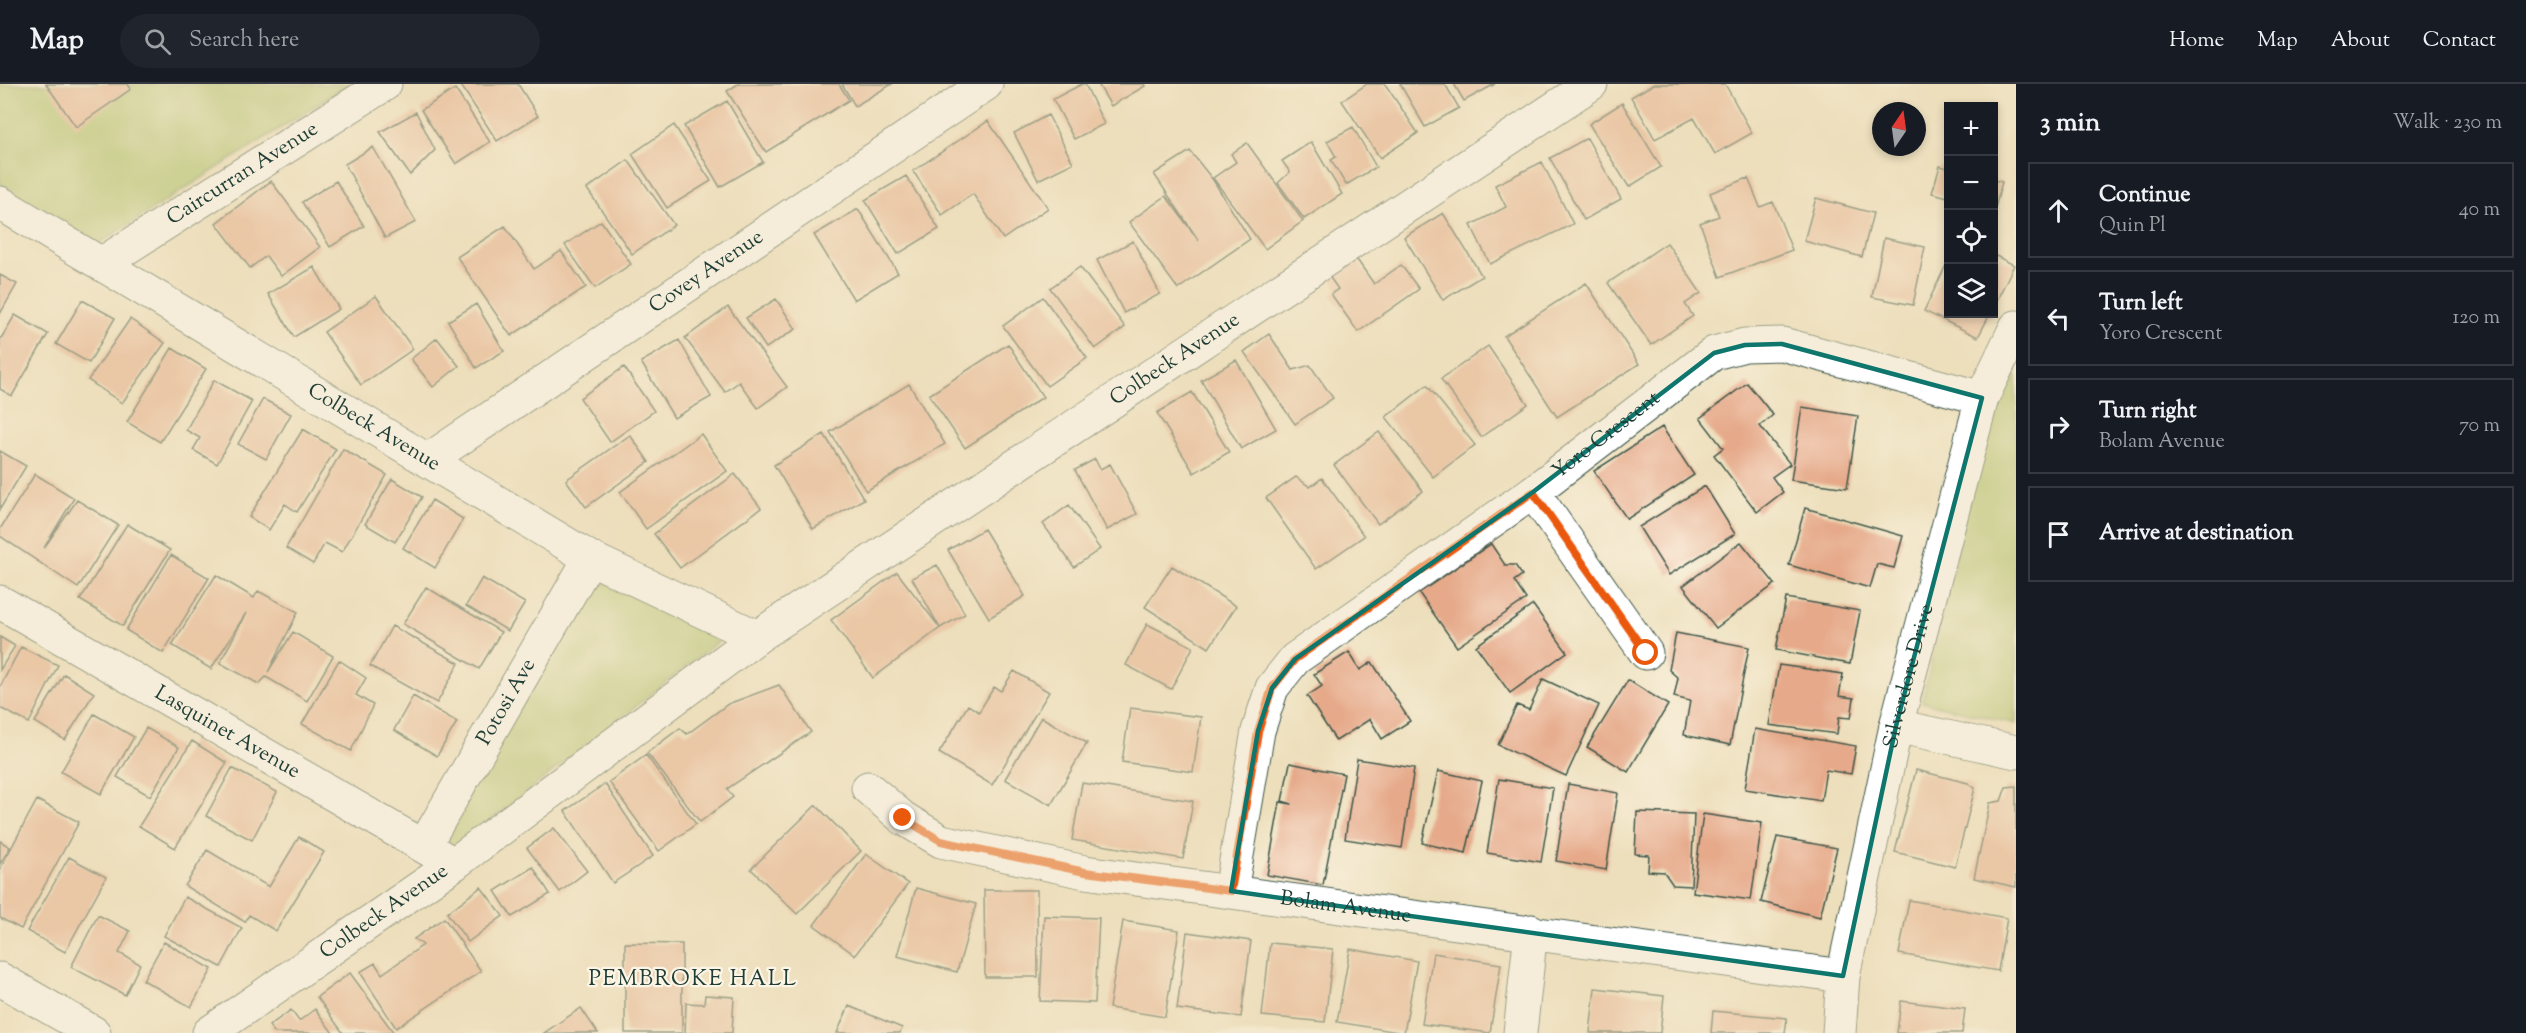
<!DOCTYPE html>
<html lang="en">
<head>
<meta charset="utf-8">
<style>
  body { margin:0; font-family:"Sorts Mill Goudy",serif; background:#20242c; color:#f1f3f6 }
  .controls { position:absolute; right:18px; top:18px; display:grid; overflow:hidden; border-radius:0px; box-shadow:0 3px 9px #0003 }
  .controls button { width:54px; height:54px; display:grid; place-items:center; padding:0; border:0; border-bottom:2px solid #363941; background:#171b24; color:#f1f3f6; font:30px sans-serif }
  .compass { position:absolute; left:1872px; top:18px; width:54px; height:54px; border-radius:50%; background:#171b24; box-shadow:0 3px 9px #0003; rotate:13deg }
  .stop { position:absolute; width:18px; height:18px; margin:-14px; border:4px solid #ea580c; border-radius:50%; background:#fff }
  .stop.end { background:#ea580c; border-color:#fff; box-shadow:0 2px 6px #0008 }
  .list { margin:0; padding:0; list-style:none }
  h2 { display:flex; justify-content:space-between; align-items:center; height:78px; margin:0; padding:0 24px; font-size:26px }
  h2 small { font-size:20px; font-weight:400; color:#9ea1a6 }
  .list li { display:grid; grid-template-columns:39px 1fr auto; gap:18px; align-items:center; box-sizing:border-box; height:96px; margin:0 12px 12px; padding:0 12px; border:2px solid #363941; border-radius:0px }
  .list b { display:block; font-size:22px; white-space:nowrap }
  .list p { margin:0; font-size:20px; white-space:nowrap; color:#9ea1a6 }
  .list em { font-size:20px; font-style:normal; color:#9ea1a6 }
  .icon { flex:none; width:33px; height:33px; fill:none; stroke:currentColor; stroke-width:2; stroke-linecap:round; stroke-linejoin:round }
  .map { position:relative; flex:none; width:2016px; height:949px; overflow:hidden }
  header { display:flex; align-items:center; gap:36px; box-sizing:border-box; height:84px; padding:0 30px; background:#171b24; border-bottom:2px solid #363941 }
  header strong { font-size:28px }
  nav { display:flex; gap:33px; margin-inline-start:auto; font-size:21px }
  .search { width:420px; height:54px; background:#20242c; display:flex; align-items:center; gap:15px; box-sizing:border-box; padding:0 21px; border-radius:33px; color:#9ea1a6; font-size:22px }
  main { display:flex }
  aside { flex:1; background:#171b24 }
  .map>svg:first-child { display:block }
</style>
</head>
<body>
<header>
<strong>Map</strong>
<div class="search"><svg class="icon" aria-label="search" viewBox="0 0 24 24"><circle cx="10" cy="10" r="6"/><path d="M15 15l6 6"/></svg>Search here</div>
<nav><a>Home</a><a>Map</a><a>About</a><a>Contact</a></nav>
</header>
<main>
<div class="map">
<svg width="2016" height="949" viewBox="0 0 2016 949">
  <rect width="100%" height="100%" fill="#fcf5e5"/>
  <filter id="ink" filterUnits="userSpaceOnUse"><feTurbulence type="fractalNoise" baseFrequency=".0167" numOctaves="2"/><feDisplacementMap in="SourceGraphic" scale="12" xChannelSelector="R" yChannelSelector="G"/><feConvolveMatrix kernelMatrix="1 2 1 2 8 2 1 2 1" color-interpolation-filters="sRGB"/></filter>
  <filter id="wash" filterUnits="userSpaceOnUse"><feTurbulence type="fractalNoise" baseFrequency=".008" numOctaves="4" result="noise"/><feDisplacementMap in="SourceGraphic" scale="24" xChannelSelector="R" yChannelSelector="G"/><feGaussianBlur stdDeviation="1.35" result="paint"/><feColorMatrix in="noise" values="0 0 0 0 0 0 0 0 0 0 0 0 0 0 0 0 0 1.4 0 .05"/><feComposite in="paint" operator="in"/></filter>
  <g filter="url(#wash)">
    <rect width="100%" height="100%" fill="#eddfbc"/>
    <path fill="#a7c065" stroke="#637e4c" stroke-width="1.5" d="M 0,0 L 350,0 L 98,160 L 0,100 Z
      M 2016,270 L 2016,640 L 1922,618 L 1990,322 Z
      M 593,493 L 725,552 L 443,774 L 430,752 Z"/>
    <g id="blocks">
      <path fill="#e6aa8b" d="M 46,0 L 128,0 L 131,5 L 76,43 Z
        M 460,0 L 518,0 L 538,32 L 497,57 Z
        M 738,0 L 839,0 L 849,16 L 766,68 L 727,7 Z
        M 842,0 L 892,0 L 855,22 Z
        M 1082,0 L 1085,0 L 1104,40 L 1074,55 L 1053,15 Z
        M 1098,0 L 1144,0 L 1145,2 L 1111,22 Z
        M 1367,0 L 1385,0 L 1418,49 L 1380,74 L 1342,17 Z
        M 1400,0 L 1445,0 L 1459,24 L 1425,43 Z
        M 1454,0 L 1495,0 L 1464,17 Z
        M 1654,0 L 1725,0 L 1752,49 L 1715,70 L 1694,34 L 1655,55 L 1631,13 Z
        M 455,5 L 490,58 L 456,80 L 421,26 Z
        M 727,17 L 763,78 L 720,103 L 684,42 Z
        M 1622,19 L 1661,83 L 1629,103 L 1589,40 Z
        M 416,28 L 435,66 L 410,91 L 380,48 Z
        M 1048,31 L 1073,79 L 1038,96 L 1014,49 Z
        M 988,37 L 1048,124 L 1003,155 L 973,110 L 942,131 L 913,87 Z
        M 674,41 L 711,97 L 667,124 L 632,70 Z
        M 1353,43 L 1376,83 L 1346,101 L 1331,76 L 1336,73 L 1327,57 Z
        M 1587,54 L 1621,115 L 1584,136 L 1550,74 Z
        M 1311,58 L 1342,110 L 1304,135 L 1278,99 L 1290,88 L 1282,77 Z
        M 1247,59 L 1303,137 L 1265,165 L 1213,94 L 1236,78 L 1231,70 Z
        M 373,63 L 416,138 L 385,154 L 345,80 Z
        M 1190,67 L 1213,96 L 1250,155 L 1178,205 L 1129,138 L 1166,112 L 1199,157 L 1154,90 Z
        M 628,76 L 674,141 L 632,170 L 587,105 Z
        M 1542,78 L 1573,140 L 1490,180 L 1471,141 L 1506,123 L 1495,101 Z
        M 1940,82 L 1948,84 L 1948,113 L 1932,109 Z
        M 906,92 L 939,145 L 898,170 L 865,116 Z
        M 1748,94 L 1760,123 L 1773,118 L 1792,166 L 1720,193 L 1700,139 L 1719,132 L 1710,109 Z
        M 1994,96 L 2002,98 L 1994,128 Z
        M 271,97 L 320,163 L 281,192 L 266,172 L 250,184 L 216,139 Z
        M 336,97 L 364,142 L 330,163 L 302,118 Z
        M 1816,114 L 1873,129 L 1862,173 L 1804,157 Z
        M 858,125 L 898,189 L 854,216 L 814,151 Z
        M 1443,129 L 1482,192 L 1443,216 L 1404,153 Z
        M 601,137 L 631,180 L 595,204 L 565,161 Z
        M 505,142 L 534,185 L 561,167 L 586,203 L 511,252 L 457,173 Z
        M 1884,154 L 1925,163 L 1913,221 L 1872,213 Z
        M 1133,157 L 1160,210 L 1124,229 L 1097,176 Z
        M 1667,159 L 1701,209 L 1685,220 L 1693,232 L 1651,261 L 1608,199 Z
        M 1353,170 L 1374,200 L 1401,181 L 1419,205 L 1358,248 L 1331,210 L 1338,205 L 1326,188 Z
        M 1994,171 L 2014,181 L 1994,222 Z
        M 1948,177 L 1948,230 L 1990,230 L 1978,253 L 1924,227 Z
        M 314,183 L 339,225 L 294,253 L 268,210 Z
        M 1080,183 L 1125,243 L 1095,265 L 1050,204 Z
        M 0,191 L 17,200 L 0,230 Z
        M 1586,199 L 1639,280 L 1557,333 L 1504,252 Z
        M 376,212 L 413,265 L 361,301 L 324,248 Z
        M 1043,213 L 1087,274 L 1047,302 L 1003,242 Z
        M 776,215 L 796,245 L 766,264 L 746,234 Z
        M 82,216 L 115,234 L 89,279 L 56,260 Z
        M 476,220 L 504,267 L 476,284 L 448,237 Z
        M 728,223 L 787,303 L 758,324 L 739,298 L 725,308 L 685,254 Z
        M 15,231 L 48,250 L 12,312 L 0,305 L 0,256 Z
        M 130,235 L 165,259 L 122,319 L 88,296 Z
        M 1269,250 L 1293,286 L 1310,281 L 1333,314 L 1295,340 L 1244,268 Z
        M 437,254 L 459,282 L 433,303 L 411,275 Z
        M 679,256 L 711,313 L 674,334 L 641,278 Z
        M 1008,260 L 1043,313 L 965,364 L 929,311 Z
        M 1488,262 L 1528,320 L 1481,353 L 1441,295 Z
        M 172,264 L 206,285 L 160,358 L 127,338 Z
        M 1236,276 L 1276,345 L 1241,365 L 1201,296 Z
        M 624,283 L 654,327 L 610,358 L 580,314 Z
        M 214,296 L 252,317 L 217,380 L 193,366 L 200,354 L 186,346 Z
        M 1747,299 L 1773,331 L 1760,342 L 1790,380 L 1772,393 L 1783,408 L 1757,428 L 1714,371 L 1723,364 L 1700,334 Z
        M 909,300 L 945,360 L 866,407 L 830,348 Z
        M 1427,301 L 1475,361 L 1433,393 L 1386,333 Z
        M 1192,308 L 1229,368 L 1194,389 L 1157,329 Z
        M 263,315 L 291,330 L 266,375 L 238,360 Z
        M 1802,323 L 1858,332 L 1847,404 L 1791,396 Z
        M 1662,343 L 1694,391 L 1627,435 L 1594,387 Z
        M 303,345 L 336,365 L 297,428 L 285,420 L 269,446 L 249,433 Z
        M 1379,348 L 1423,407 L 1378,440 L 1334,381 Z
        M 701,350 L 727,387 L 646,445 L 620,408 Z
        M 824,350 L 864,415 L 813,445 L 774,381 Z
        M 630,351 L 649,378 L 586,423 L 566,396 Z
        M 343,365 L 387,391 L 342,468 L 325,459 L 313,480 L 286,464 Z
        M 0,367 L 26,382 L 0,425 Z
        M 1095,375 L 1100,385 L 1110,380 L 1137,430 L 1107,446 L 1075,386 Z
        M 35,390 L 74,414 L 44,464 L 77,416 L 118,441 L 78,504 L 0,452 L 0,445 Z
        M 735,390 L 761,424 L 680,484 L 654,450 Z
        M 1296,393 L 1310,403 L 1322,394 L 1364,452 L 1316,485 L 1266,414 Z
        M 392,395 L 422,413 L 395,458 L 365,440 Z
        M 1705,402 L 1735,450 L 1669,491 L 1639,443 Z
        M 432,416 L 463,435 L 435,484 L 403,464 Z
        M 1069,421 L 1100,465 L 1074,483 L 1043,440 Z
        M 1805,424 L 1903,452 L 1894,484 L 1877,480 L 1870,504 L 1789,481 Z
        M 127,440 L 170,466 L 123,542 L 80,516 Z
        M 984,445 L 1025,512 L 989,534 L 948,466 Z
        M 1741,458 L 1775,500 L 1716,544 L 1683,502 Z
        M 1491,460 L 1505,481 L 1515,481 L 1522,491 L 1514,497 L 1526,515 L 1457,563 L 1419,509 Z
        M 171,471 L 209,494 L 163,569 L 126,546 Z
        M 937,481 L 965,530 L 940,544 L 912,494 Z
        M 1172,482 L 1236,522 L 1209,564 L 1145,523 Z
        M 897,488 L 940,544 L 873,594 L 831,536 Z
        M 216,491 L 254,514 L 258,507 L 298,528 L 268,588 L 293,548 L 333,572 L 307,617 L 266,593 L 259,600 L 220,579 L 246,529 L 211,585 L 172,561 Z
        M 482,494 L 525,519 L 508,547 L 466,522 Z
        M 426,503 L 501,548 L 479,585 L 403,540 Z
        M 1786,514 L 1860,527 L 1850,580 L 1776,566 Z
        M 1533,521 L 1567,568 L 1510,609 L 1476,562 Z
        M 1147,540 L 1193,563 L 1171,605 L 1126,581 Z
        M 392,542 L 459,579 L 437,619 L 370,582 Z
        M 1676,549 L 1749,563 L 1730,661 L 1684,651 L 1690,617 L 1674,613 L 1678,594 L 1669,586 Z
        M 0,553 L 15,562 L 0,586 Z
        M 21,563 L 58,581 L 29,639 L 0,624 L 0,603 Z
        M 1349,568 L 1360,586 L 1372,578 L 1410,637 L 1382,655 L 1370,635 L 1336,657 L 1307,612 L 1322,602 L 1314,590 Z
        M 339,576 L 366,594 L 356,611 L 373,621 L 351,667 L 302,640 Z
        M 1779,581 L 1843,590 L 1839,612 L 1854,614 L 1851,634 L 1839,633 L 1837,650 L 1769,641 Z
        M 1014,587 L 1049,608 L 992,701 L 939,669 L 968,621 L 979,628 L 994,603 L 1001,607 Z
        M 64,590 L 94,609 L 65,656 L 35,638 Z
        M 1543,595 L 1599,621 L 1566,692 L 1498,661 L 1517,621 L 1529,626 Z
        M 1628,596 L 1668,621 L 1628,688 L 1587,663 Z
        M 779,601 L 811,648 L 727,705 L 733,713 L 700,738 L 647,669 L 680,644 L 687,650 L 728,620 Z
        M 413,612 L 457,638 L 437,672 L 394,646 Z
        M 1130,624 L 1201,633 L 1193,688 L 1122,678 Z
        M 94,630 L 134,653 L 101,710 L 61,688 Z
        M 1041,633 L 1087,659 L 1051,721 L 1005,695 Z
        M 146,644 L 179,663 L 150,712 L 117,693 Z
        M 1755,645 L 1856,662 L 1851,690 L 1826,686 L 1821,717 L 1745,705 Z
        M 192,657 L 227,679 L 175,764 L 139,742 Z
        M 646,671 L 696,740 L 659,767 L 609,698 Z
        M 1357,675 L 1414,684 L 1402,764 L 1345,755 Z
        M 1290,679 L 1344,690 L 1323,801 L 1267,791 L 1280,718 L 1292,720 L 1282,717 Z
        M 232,684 L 277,708 L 252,756 L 206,732 Z
        M 1916,686 L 1968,699 L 1975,704 L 1955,783 L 1895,768 Z
        M 1438,687 L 1482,697 L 1466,769 L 1422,759 Z
        M 1499,695 L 1553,704 L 1541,778 L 1487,769 Z
        M 1082,699 L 1193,717 L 1183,775 L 1072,756 Z
        M 605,700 L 653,772 L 613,799 L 565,727 Z
        M 1568,700 L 1618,709 L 1606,786 L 1556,777 Z
        M 2016,702 L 2016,803 L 1974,794 L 1990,719 L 2001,717 L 2006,703 Z
        M 37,716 L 79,738 L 21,845 L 0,834 L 0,785 Z
        M 816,721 L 861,767 L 797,830 L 751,785 Z
        M 1637,728 L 1694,730 L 1691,802 L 1673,801 L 1664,788 L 1648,787 L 1649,771 L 1635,770 Z
        M 1703,730 L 1762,739 L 1751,816 L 1693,808 Z
        M 554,744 L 587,787 L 560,808 L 527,764 Z
        M 299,753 L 324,768 L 276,847 L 249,831 L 245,838 L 185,802 L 207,766 L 269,803 Z
        M 1777,753 L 1837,764 L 1820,833 L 1761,818 Z
        M 0,757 L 10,763 L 0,780 Z
        M 866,770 L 908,800 L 855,871 L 814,841 Z
        M 69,773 L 106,793 L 65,868 L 27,847 Z
        M 533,783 L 550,810 L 512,833 L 495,807 Z
        M 481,803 L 503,832 L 468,858 L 447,829 Z
        M 916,804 L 976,820 L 957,888 L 897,872 Z
        M 984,806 L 1037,806 L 1038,893 L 985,893 Z
        M 185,813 L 242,844 L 221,883 L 164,852 Z
        M 1909,816 L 2007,834 L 1998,887 L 1899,870 Z
        M 98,831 L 130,847 L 119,869 L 140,880 L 125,911 L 71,883 Z
        M 1044,832 L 1099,834 L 1095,919 L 1040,917 Z
        M 444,834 L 481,887 L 396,944 L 360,888 L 375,879 L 382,890 L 423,861 L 414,855 Z
        M 1123,837 L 1179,846 L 1165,933 L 1109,924 Z
        M 1187,848 L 1251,857 L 1241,933 L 1177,925 Z
        M 164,858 L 212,885 L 191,923 L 143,896 Z
        M 625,859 L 682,860 L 682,949 L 625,949 Z
        M 1270,859 L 1333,865 L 1325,938 L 1262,932 Z
        M 1350,865 L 1417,877 L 1404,949 L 1337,938 Z
        M 1433,869 L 1501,880 L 1490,949 L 1422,940 Z
        M 350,889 L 394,949 L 343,949 L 317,913 Z
        M 1595,904 L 1664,912 L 1660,949 L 1590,949 Z
        M 705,911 L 734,913 L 732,949 L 685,949 L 686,919 L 704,920 Z
        M 1901,917 L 1965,925 L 1962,949 L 1897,949 Z
        M 849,922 L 902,944 L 900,949 L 837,949 Z
        M 581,924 L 598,949 L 544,949 Z
        M 315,925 L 333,949 L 275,949 L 269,942 L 291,926 L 299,937 Z
        M 1713,927 L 1787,934 L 1785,949 L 1711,949 Z"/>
    </g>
  </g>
  <g filter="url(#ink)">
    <use href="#blocks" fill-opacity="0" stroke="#3e5548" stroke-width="1.5"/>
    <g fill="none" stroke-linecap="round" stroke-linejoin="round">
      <g stroke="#3e5548" stroke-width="35">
        <g id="minor">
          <path id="s1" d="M 0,119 L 590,474 L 757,553"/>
          <path id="s2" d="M 101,180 L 385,0"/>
          <path id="s3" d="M 428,376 L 986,0"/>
          <path d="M 1533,408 L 1646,569"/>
          <path id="s4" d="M 0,518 L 454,780"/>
          <path d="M 1896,642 L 2016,668"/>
          <path id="s5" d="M 868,704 L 903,734 L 941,757 L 1085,788 L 1843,892"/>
          <path id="s6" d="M 424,762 L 590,474"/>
          <path id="s7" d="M 1231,807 L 1258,647 L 1272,604 L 1295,575 L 1533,408 L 1714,269 L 1745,261 L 1782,260 L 1982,314"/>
          <path d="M 0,895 L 94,949"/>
          <path id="s8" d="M 209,949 L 454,780 L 757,553 L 1591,0"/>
          <path d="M 1520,949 L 1531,847"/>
          <path id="s9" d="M 1839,949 L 1843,892 L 1896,642 L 1982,314 L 2016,243"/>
        </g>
      </g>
      <use href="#minor" stroke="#fff" stroke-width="33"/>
    </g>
  </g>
  <g fill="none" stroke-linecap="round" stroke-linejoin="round" filter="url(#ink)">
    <path stroke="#ea580c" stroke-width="8" d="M 903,734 L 941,757 L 1085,788 L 1231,807 L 1258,648 L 1272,604 L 1295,575 L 1533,408 L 1646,569"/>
  </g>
  <path d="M0 0H2016V949H0ZM 1782,260 L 1982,314 L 1896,642 L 1843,892 L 1231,807 L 1258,647 L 1272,604 L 1295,575 L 1533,408 L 1714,269 L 1745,261 Z" fill="#eddfbc" fill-opacity=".55" fill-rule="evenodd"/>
  <path fill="none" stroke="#0f766e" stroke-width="4.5" stroke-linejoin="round" d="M 1782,260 L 1982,314 L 1896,642 L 1843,892 L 1231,807 L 1258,647 L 1272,604 L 1295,575 L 1533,408 L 1714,269 L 1745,261 Z"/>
  <g text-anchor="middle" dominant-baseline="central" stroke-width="4.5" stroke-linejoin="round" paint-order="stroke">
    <g font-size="21" fill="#1f3d34" stroke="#fcf5e5">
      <text stroke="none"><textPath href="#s2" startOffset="168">Caircurran Avenue</textPath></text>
      <text stroke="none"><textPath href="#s3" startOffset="336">Covey Avenue</textPath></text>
      <text stroke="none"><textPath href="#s8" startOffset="1178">Colbeck Avenue</textPath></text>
      <text stroke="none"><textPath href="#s1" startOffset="436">Colbeck Avenue</textPath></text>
      <text stroke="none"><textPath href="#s7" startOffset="628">Yoro Crescent</textPath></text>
      <text stroke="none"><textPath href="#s9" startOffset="364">Silverdore Drive</textPath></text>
      <text stroke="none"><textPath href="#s6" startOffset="166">Potosi Ave</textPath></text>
      <text stroke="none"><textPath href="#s4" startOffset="262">Lasquinet Avenue</textPath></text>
      <text stroke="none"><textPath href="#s5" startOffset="501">Bolam Avenue</textPath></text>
      <text stroke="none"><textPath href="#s8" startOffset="213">Colbeck Avenue</textPath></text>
    </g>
    <g font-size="22" letter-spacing="1.5" fill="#1f3d34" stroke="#fcf5e5">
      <text x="693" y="896">PEMBROKE HALL</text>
    </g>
  </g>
</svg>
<div class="controls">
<button>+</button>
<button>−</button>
<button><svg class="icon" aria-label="locate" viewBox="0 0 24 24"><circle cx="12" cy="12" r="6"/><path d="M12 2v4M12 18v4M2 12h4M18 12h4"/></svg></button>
<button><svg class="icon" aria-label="layers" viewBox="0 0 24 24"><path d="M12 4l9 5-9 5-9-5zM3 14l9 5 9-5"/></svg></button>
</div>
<svg class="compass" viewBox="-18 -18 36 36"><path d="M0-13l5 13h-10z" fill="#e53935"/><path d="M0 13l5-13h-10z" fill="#9ea1a6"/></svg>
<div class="stop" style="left:1646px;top:569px"></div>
<div class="stop end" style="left:903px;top:734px"></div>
</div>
<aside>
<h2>3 min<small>Walk · 230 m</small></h2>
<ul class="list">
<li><svg class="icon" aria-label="ahead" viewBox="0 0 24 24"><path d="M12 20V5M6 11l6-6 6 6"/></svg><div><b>Continue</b><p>Quin Pl</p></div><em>40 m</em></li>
<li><svg class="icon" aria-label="left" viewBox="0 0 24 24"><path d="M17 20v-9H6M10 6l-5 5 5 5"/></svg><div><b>Turn left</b><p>Yoro Crescent</p></div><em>120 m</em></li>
<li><svg class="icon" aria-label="right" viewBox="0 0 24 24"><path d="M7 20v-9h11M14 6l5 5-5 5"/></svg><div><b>Turn right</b><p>Bolam Avenue</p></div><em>70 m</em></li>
<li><svg class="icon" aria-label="arrive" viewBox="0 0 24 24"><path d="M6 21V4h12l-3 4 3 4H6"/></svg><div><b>Arrive at destination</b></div></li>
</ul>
</aside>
</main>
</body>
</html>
